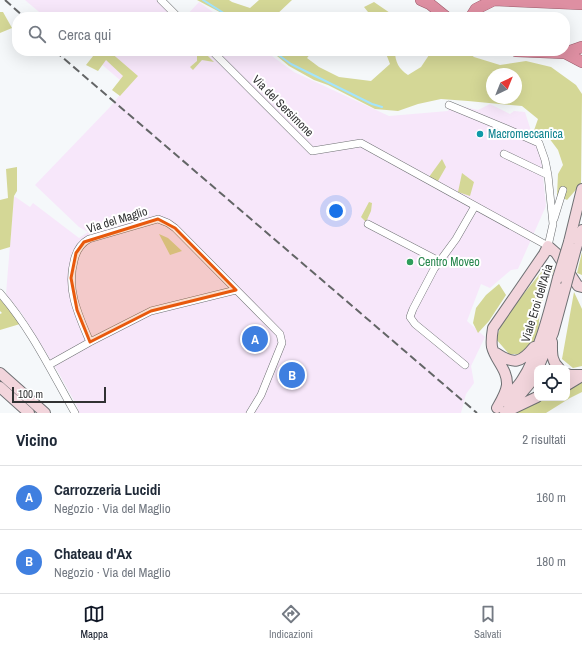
<!DOCTYPE html>
<html lang="it">
<head>
<meta charset="utf-8">
<style>
  body { margin:0; font-family:"Archivo Narrow",sans-serif; background:#f2f2f3; color:#1f2937 }
  .controls { position:absolute; right:12px; bottom:12px; display:grid; overflow:hidden; border-radius:8px; box-shadow:0 4px 16px #0002 }
  .controls button { width:36px; height:36px; display:grid; place-items:center; padding:0; border:0; border-bottom:1px solid #e0e1e3; background:#fff; color:#1f2937; font:20px sans-serif }
  .compass { position:absolute; left:486px; top:68px; width:36px; height:36px; border-radius:50%; background:#fff; box-shadow:0 4px 16px #0002; rotate:43deg }
  .scale { position:absolute; left:12px; bottom:10px; width:94px; box-sizing:border-box; padding-left:4px; border:2px solid #313233; border-top:0; font-size:11px; line-height:14px; white-space:nowrap; color:#313233; -webkit-text-stroke:3px #fff; paint-order:stroke }
  .you { position:absolute; left:336px; top:211px; width:14px; height:14px; margin:-10px; border:3px solid #fff; border-radius:50%; background:#1a73e8; box-shadow:0 0 0 6px #1a73e833 }
  .badge { display:grid; place-items:center; width:26px; height:26px; border-radius:50%; background:#111827; color:#fff; font-size:13px; font-weight:700 }
  .pin { position:absolute; translate:-50% -50%; border:2px solid #fff; box-shadow:0 1px 4px #0006 }
  .list { margin:0; padding:0; list-style:none }
  h2 { display:flex; justify-content:space-between; align-items:center; height:52px; margin:0; padding:0 16px; font-size:17px }
  h2 small { font-size:13px; font-weight:400; color:#747a83 }
  .list li { display:grid; grid-template-columns:26px 1fr auto; gap:12px; align-items:center; box-sizing:border-box; height:64px; padding:0 16px; border-top:1px solid #e0e1e3 }
  .list b { display:block; font-size:15px; white-space:nowrap }
  .list p { margin:0; font-size:13px; white-space:nowrap; color:#747a83 }
  .list em { font-size:13px; font-style:normal; color:#747a83 }
  .icon { flex:none; width:22px; height:22px; fill:none; stroke:currentColor; stroke-width:2; stroke-linecap:round; stroke-linejoin:round }
  .map { position:relative; flex:none; width:582px; height:413px; overflow:hidden }
  .search { position:absolute; background:#fff; box-shadow:0 4px 16px #0002; left:12px; right:12px; top:12px; height:44px; display:flex; align-items:center; gap:10px; box-sizing:border-box; padding:0 14px; border-radius:16px; color:#747a83; font-size:15px }
  .sheet { height:180px; background:#fff }
  nav { display:flex; justify-content:space-around; align-items:center; box-sizing:border-box; height:56px; border-top:1px solid #e0e1e3; background:#fff; font-size:11px; color:#747a83 }
  nav a { display:grid; justify-items:center; gap:2px }
  nav .on { color:#111827 }
  .map>svg:first-child { display:block }
</style>
</head>
<body>
<div class="map">
<svg width="582" height="413" viewBox="0 0 582 413">
  <rect width="100%" height="100%" fill="#f5f8fa"/>
  <path fill="#f7e7fa" d="M 25,0 L 165,0 L 182,17 L 45,17 Z
    M 199,2 L 220,17 L 185,17 Z
    M 86,51 L 265,51 L 294,72 L 389,116 L 448,111 L 451,104 L 478,110 L 490,104 L 510,114 L 514,111 L 525,112 L 532,134 L 541,157 L 546,206 L 518,269 L 511,270 L 490,288 L 481,284 L 467,321 L 485,337 L 471,366 L 474,383 L 466,394 L 461,413 L 79,413 L 77,406 L 57,370 L 22,314 L 6,294 L 14,196 L 30,207 L 33,203 L 79,238 L 88,232 L 79,227 L 35,185 L 110,107 L 127,86 Z"/>
  <path fill="#d4d796" fill-rule="evenodd" d="M 197,0 L 229,0 L 232,2 L 250,8 L 259,0 L 292,0 L 274,17 L 229,17 Z
    M 374,2 L 393,15 L 393,17 L 372,17 L 364,7 Z
    M 0,12 L 3,12 L 12,28 L 0,33 Z
    M 510,12 L 512,17 L 485,17 L 485,14 Z
    M 97,51 L 109,51 L 138,76 L 120,96 L 112,90 L 123,76 L 106,60 L 98,71 L 86,65 Z
    M 197,51 L 203,51 L 214,62 L 202,60 L 193,70 L 190,67 L 197,61 Z
    M 271,51 L 288,51 L 292,55 L 294,51 L 312,52 L 307,58 L 319,67 L 339,77 L 371,81 L 390,64 L 385,51 L 395,51 C 395,62 399,69 408,75 L 421,67 L 429,55 L 426,51 L 466,51 L 474,57 L 500,65 L 526,61 L 551,67 L 576,85 L 582,94 L 581,184 L 567,200 L 557,195 L 558,174 L 563,165 L 558,150 L 546,134 L 532,136 L 538,119 L 522,106 L 468,101 L 441,99 L 418,104 L 398,111 L 375,109 L 328,85 L 314,80 L 289,66 ZM 492,74 L 516,74 L 516,98 L 492,98 Z
    M 442,159 L 446,167 L 438,181 L 429,177 Z
    M 17,167 L 17,191 L 14,196 L 10,247 L 0,250 L 0,200 L 8,198 L 6,169 Z
    M 462,173 L 474,182 L 470,196 L 458,192 Z
    M 369,202 L 372,203 L 371,211 L 366,222 L 361,217 Z
    M 159,234 L 168,238 L 182,251 L 170,255 Z
    M 582,252 L 582,275 L 577,273 Z
    M 547,265 L 554,270 L 547,283 L 540,309 L 538,335 L 532,344 L 523,354 L 509,354 L 496,339 L 504,318 Z
    M 499,284 L 506,295 L 489,321 L 478,333 L 473,323 L 476,308 L 486,295 Z
    M 574,292 L 582,309 L 582,366 L 573,368 L 562,359 Z
    M 0,299 L 13,314 L 20,324 L 0,330 L 0,314 L 2,313 L 0,311 Z
    M 582,382 L 582,392 L 570,398 L 546,413 L 512,413 L 540,398 L 567,398 L 567,388 Z"/>
  <g fill="none" stroke-linecap="round" stroke-linejoin="round">
    <path stroke="#a3e4fd" stroke-width="2" d="M 203,0 L 230,17
      M 273,51 L 291,64 L 372,104 L 382,107"/>
    <g stroke="#6e7073" stroke-width="8">
      <path id="minor" d="M 161,0 L 178,17
        M 212,51 L 312,151 L 361,143 L 548,246 L 553,224 L 548,175 L 504,154
        M 449,105 L 507,129 L 539,143 L 545,160 L 548,175
        M 554,219 L 563,190
        M 368,224 L 439,261
        M 0,293 C 32,330 51,371 75,413
        M 90,342 C 79,316 66,290 74,261 C 76,251 80,244 89,239 L 158,219 L 168,223 L 175,228 L 280,334 L 282,343 L 261,395 L 250,413
        M 49,365 L 90,342 L 151,311 L 236,290
        M 465,365 L 415,324 L 410,317 L 413,309 L 434,269 L 456,239 L 475,206"/>
    </g>
    <g stroke="#6e7073" stroke-width="12">
      <path id="secondary" d="M 569,242 L 582,189
        M 576,248 L 582,230
        M 552,342 C 552,352 551,361 559,368
        M 496,353 C 514,365 521,363 534,347
        M 538,368 L 553,333 L 566,285
        M 0,373 L 45,413
        M 567,374 L 570,375 L 582,375
        M 567,385 L 582,376
        M 0,387 L 29,413
        M 504,401 C 510,394 517,388 522,380 C 539,354 550,309 558,278
        M 497,408 C 501,401 506,393 507,385 C 508,370 495,360 492,347 C 491,341 492,334 493,328 L 544,254 L 548,246 L 556,253 L 578,286 L 582,287
        M 512,409 L 537,397
        M 505,413 L 531,382 L 537,370"/>
    </g>
    <g stroke="#9c5c6c" stroke-width="12">
      <path id="trunk" d="M 421,0 L 430,4 L 446,17
        M 494,0 L 582,4
        M 471,17 L 476,9 L 494,0
        M 516,51 L 565,53 L 582,47
        M 565,53 L 582,62"/>
    </g>
    <use href="#minor" stroke="#fff" stroke-width="7"/>
    <use href="#secondary" stroke="#f2d5dc" stroke-width="10"/>
    <use href="#trunk" stroke="#de8fa2" stroke-width="11"/>
    <path stroke="#636566" stroke-width="2" stroke-dasharray="8 4" stroke-linecap="butt" d="M 5,0 L 24,17
      M 55,51 L 477,413"/>
    <g stroke="#6e7073" stroke-width="12" stroke-linecap="butt">
      <path id="secondary-bridge" d="M 558,278 L 569,242
        M 566,285 L 576,248"/>
    </g>
    <use href="#secondary-bridge" stroke="#f2d5dc" stroke-width="10"/>
  </g>
  <path fill="#e8590c" fill-opacity="0.2" stroke="#e8590c" stroke-width="3" stroke-linejoin="round" d="M 158,219 L 175,228 L 236,290 L 151,311 L 90,342 L 77,310 L 71,278 L 76,253 L 84,242 Z"/>
  <circle fill="#0f9aa8" stroke="#fff" stroke-width="1.5" cx="480" cy="134" r="4"/>
  <circle fill="#2e9e5b" stroke="#fff" stroke-width="1.5" cx="410" cy="262" r="4"/>
  <g text-anchor="middle" dominant-baseline="central" stroke-width="4" stroke-linejoin="round" paint-order="stroke">
    <g font-size="12" fill="#313233" stroke="#fff">
      <text transform="translate(283 106) rotate(45)">Via del Sersimone</text>
      <text transform="translate(117 220) rotate(-17)">Via del Maglio</text>
      <text transform="translate(537 303) rotate(-73)">Viale Eroi dell'Aria</text>
    </g>
    <g font-size="12" fill="#0d838f" stroke="#fff" text-anchor="start">
      <text x="488" y="134">Macromeccanica</text>
    </g>
    <g font-size="12" fill="#27864d" stroke="#fff" text-anchor="start">
      <text x="418" y="262">Centro Moveo</text>
    </g>
  </g>
</svg>
<div class="controls">
<button><svg class="icon" aria-label="locate" viewBox="0 0 24 24"><circle cx="12" cy="12" r="6"/><path d="M12 2v4M12 18v4M2 12h4M18 12h4"/></svg></button>
</div>
<svg class="compass" viewBox="-18 -18 36 36"><path d="M0-13l5 13h-10z" fill="#e53935"/><path d="M0 13l5-13h-10z" fill="#747a83"/></svg>
<div class="scale">100 m</div>
<div class="you"></div>
<div class="pin badge" style="left:255px;top:339px;background:#3f7fe0">A</div>
<div class="pin badge" style="left:292px;top:375px;background:#3f7fe0">B</div>
<div class="search"><svg class="icon" aria-label="search" viewBox="0 0 24 24"><circle cx="10" cy="10" r="6"/><path d="M15 15l6 6"/></svg>Cerca qui</div>
</div>
<section class="sheet">
<h2>Vicino<small>2 risultati</small></h2>
<ul class="list">
<li><span class="badge" style="background:#3f7fe0">A</span><div><b>Carrozzeria Lucidi</b><p>Negozio · Via del Maglio</p></div><em>160 m</em></li>
<li><span class="badge" style="background:#3f7fe0">B</span><div><b>Chateau d'Ax</b><p>Negozio · Via del Maglio</p></div><em>180 m</em></li>
</ul>
</section>
<nav>
<a class="on"><svg class="icon" aria-label="map" viewBox="0 0 24 24"><path d="M3 6l6-2 6 2 6-2v14l-6 2-6-2-6 2zM9 4v14M15 6v14"/></svg>Mappa</a>
<a><svg class="icon" aria-label="directions" viewBox="0 0 24 24"><path d="M12 3l9 9-9 9-9-9zM9 14v-3h6M13 9l2 2-2 2"/></svg>Indicazioni</a>
<a><svg class="icon" aria-label="saved" viewBox="0 0 24 24"><path d="M7 4h10v16l-5-4-5 4z"/></svg>Salvati</a>
</nav>
</body>
</html>
